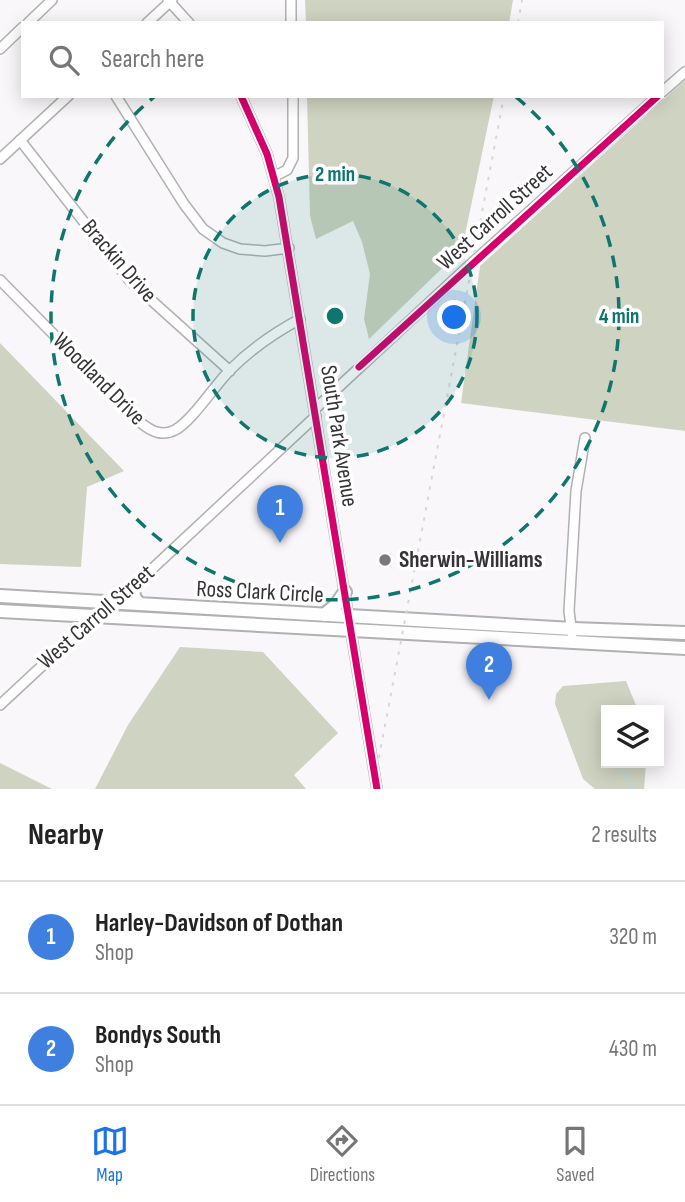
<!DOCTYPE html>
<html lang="en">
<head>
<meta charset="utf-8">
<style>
  body { margin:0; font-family:"Sofia Sans Condensed",sans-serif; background:#f6f6f6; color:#222 }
  .controls { position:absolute; right:21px; bottom:21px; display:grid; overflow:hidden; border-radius:0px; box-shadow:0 4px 18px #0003 }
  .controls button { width:63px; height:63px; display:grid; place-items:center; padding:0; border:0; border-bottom:2px solid #e0e0e0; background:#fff; color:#222; font:35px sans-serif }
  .you { position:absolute; left:455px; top:318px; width:24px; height:24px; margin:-18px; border:5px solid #fff; border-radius:50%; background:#1a73e8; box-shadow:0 0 0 10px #1a73e833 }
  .badge { display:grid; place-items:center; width:46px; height:46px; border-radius:50%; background:#1a73e8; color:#fff; font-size:23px; font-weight:700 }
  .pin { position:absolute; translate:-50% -58px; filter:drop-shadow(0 2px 4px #0008) }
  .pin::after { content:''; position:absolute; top:37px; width:24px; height:21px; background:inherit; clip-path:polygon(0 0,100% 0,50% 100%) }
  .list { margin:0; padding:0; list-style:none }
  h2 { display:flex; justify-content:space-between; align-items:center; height:91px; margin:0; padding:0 28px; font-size:30px }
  h2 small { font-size:23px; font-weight:400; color:#767676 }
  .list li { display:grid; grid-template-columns:46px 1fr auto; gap:21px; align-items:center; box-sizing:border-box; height:112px; padding:0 28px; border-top:2px solid #e0e0e0 }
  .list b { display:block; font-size:26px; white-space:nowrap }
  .list p { margin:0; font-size:23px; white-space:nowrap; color:#767676 }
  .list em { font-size:23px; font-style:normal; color:#767676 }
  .icon { flex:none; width:38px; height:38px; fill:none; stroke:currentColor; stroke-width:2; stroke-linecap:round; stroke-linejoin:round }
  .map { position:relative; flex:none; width:685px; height:789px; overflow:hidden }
  .search { position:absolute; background:#fff; box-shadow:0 4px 18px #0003; left:21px; right:21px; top:21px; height:77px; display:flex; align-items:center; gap:18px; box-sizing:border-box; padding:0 24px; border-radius:0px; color:#767676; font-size:26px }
  .sheet { height:315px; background:#fff }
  nav { display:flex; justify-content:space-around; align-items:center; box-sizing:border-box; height:98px; border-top:2px solid #e0e0e0; background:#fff; font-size:19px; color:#767676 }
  nav a { display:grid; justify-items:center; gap:4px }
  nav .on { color:#1a73e8 }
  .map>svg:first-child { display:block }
</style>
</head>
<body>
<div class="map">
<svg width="685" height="789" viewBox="0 0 685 789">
  <rect width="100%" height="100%" fill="#f9f7fa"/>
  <path fill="#cfd3c1" d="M 305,0 L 513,0 L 509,23 L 306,23 Z
    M 685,80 L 685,431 L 461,403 L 480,266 Z
    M 307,96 L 494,96 L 462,249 L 369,339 L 364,319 L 370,274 L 362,242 L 353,221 L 316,239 L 310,216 Z
    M 0,343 L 124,471 L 87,487 L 81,567 L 0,564 Z
    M 180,647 L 263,652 L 338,733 L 294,775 L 306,789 L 95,789 L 128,725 Z
    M 626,681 L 638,710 L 606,710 L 606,763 L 646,763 L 644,789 L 595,789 L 583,779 L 555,704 L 556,694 L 563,686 Z
    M 0,763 L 52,789 L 0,789 Z"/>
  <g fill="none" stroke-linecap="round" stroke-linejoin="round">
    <path stroke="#b9dada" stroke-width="2" d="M 620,763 L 632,789"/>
    <g stroke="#b1b0b2" stroke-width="12">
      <path id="minor" d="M 168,0 L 189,23
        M 291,0 L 291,23
        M 28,23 L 52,0
        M 147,23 L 172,0
        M 0,49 L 23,27
        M 662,92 L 685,72
        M 116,96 L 184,204 L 203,229 L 223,243 L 240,249 L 265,251 L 289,248
        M 241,96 L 267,154 L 279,197 L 377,789
        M 20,140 L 130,281 L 230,371
        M 0,159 L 68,96
        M 275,176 L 287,170 L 293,158 L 293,96
        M 0,280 L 141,423 C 151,431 162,437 175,430 C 192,421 215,385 230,370 C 251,349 274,333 300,319
        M 315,409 L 473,262 L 658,96
        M 572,634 L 569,611 L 576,491 L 585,438
        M 0,705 L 86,625 L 122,597 L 316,416"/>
    </g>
    <g stroke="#b1b0b2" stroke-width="16">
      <path id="highway" d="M 132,588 L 135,599 L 140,604
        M 0,596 L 573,629 L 685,633
        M 0,611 L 685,648
        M 324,615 L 336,605 L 345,592"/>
    </g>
    <use href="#minor" stroke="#fefefe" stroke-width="9"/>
    <use href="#highway" stroke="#fefefe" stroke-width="12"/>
    <path stroke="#d8d7d8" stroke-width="2" stroke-dasharray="3.5 7" stroke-linecap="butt" d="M 518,23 L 522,0
      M 373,789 L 504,96"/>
    <g stroke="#fff" stroke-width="11">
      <path id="cycleway" d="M 241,96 L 267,154 L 279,197 L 377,789
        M 359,367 L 658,96"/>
    </g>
    <use href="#cycleway" stroke="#d6006c" stroke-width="7"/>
  </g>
  <circle cx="335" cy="316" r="142" fill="#0f766e" fill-opacity=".12"/>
  <g fill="none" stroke="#0f766e" stroke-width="3.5" stroke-dasharray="12 9">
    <circle cx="335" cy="316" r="142"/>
    <path d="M516 97A284 284 0 1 1 154 97"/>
  </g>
  <circle fill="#7a787a" stroke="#fff" stroke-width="2.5" cx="385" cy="560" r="7"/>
  <g text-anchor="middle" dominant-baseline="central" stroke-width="7" stroke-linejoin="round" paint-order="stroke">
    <g font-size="23" fill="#353335" stroke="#fff">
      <text transform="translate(495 217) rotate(-42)">West Carroll Street</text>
      <text transform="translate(119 261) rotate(49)">Brackin Drive</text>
      <text transform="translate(99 379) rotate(45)">Woodland Drive</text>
      <text transform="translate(339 436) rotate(81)">South Park Avenue</text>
      <text transform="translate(260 592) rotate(3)">Ross Clark Circle</text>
      <text transform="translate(96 617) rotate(-41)">West Carroll Street</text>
    </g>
    <g font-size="23" font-weight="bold" fill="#353335" stroke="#fff" text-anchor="start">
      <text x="399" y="560">Sherwin-Williams</text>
    </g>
  </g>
  <circle cx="335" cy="316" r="10" fill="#0f766e" stroke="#fff" stroke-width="3.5"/>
  <g font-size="21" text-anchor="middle" font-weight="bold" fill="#0f766e" stroke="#fff" stroke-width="7" stroke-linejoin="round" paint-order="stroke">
    <text x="335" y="181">2 min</text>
    <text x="619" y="323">4 min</text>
  </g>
</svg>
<div class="controls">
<button><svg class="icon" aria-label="layers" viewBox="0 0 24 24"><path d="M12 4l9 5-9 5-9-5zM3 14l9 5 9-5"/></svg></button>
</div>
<div class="you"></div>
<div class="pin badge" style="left:280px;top:543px;background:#3f7fe0">1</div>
<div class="pin badge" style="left:489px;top:700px;background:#3f7fe0">2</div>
<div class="search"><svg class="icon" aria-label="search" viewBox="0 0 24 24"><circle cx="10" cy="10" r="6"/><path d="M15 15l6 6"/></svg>Search here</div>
</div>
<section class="sheet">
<h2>Nearby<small>2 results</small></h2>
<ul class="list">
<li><span class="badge" style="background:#3f7fe0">1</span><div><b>Harley-Davidson of Dothan</b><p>Shop</p></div><em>320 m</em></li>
<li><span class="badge" style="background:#3f7fe0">2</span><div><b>Bondys South</b><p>Shop</p></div><em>430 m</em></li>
</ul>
</section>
<nav>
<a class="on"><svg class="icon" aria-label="map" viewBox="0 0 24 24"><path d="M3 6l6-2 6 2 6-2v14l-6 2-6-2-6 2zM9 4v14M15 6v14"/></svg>Map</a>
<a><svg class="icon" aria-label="directions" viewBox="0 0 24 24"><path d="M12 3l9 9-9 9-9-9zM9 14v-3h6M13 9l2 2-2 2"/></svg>Directions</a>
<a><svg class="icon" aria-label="saved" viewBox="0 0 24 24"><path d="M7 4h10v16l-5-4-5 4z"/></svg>Saved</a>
</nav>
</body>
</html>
